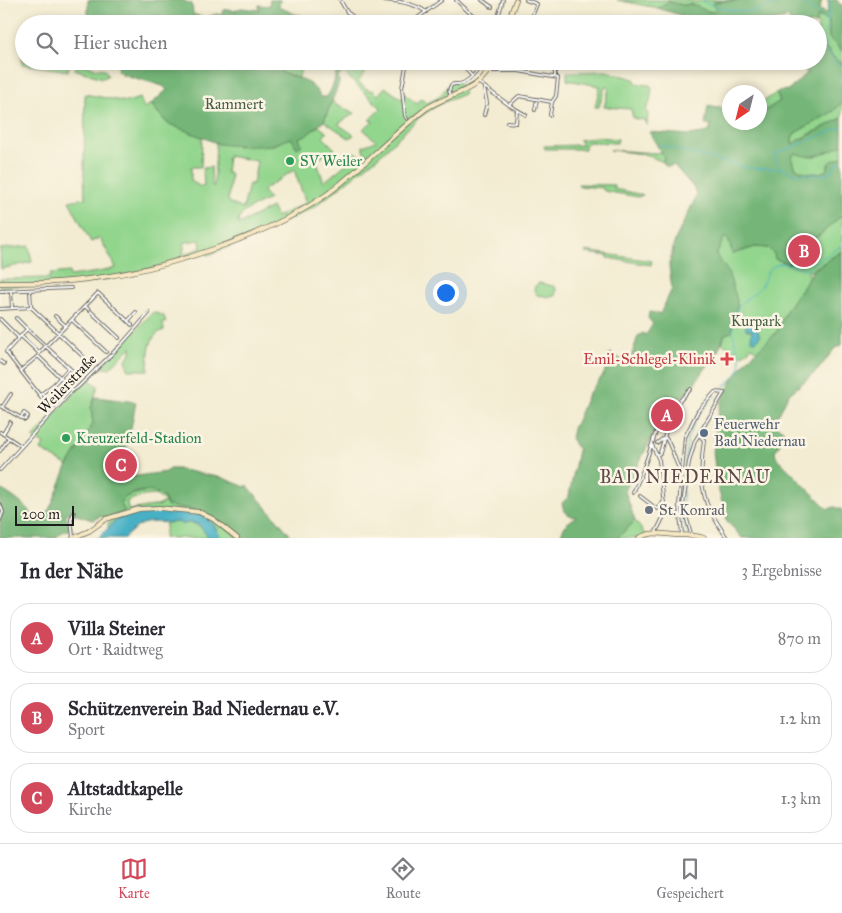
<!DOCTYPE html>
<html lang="de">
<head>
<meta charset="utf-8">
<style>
  body { margin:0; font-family:"IM FELL Great Primer",serif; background:#f7f7f7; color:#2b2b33 }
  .compass { position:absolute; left:722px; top:85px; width:45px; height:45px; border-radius:50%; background:#fff; box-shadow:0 2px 8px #0003; rotate:215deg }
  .scale { position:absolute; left:15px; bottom:12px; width:59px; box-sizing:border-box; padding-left:5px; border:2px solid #1c1c1c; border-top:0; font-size:14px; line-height:18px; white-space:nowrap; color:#1c1c1c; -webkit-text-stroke:4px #fcf5e5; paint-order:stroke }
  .you { position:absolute; left:445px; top:292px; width:18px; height:18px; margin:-12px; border:4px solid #fff; border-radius:50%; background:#1a73e8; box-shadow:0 0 0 8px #1a73e833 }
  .badge { display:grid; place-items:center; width:32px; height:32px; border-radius:50%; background:#d1495b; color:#fff; font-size:16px; font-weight:700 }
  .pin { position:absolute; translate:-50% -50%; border:2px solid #fff; box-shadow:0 1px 5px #0006 }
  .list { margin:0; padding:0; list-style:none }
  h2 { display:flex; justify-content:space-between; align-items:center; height:65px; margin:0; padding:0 20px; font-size:21px }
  h2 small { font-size:16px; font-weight:400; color:#7c7c81 }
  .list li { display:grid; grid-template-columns:32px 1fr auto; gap:15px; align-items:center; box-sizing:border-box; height:70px; margin:0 10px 10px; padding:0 10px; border:1px solid #e1e1e2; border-radius:20px }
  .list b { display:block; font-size:19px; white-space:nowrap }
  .list p { margin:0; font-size:16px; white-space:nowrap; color:#7c7c81 }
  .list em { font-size:16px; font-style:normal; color:#7c7c81 }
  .icon { flex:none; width:28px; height:28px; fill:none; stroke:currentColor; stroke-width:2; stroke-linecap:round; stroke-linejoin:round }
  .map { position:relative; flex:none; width:842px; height:538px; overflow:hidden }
  .search { position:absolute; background:#fff; box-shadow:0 2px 8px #0003; left:15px; right:15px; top:15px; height:55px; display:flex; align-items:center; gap:12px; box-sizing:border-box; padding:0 18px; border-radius:28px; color:#7c7c81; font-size:19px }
  .sheet { height:305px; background:#fff }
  nav { display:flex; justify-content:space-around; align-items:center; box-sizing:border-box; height:70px; border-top:1px solid #e1e1e2; background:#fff; font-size:14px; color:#7c7c81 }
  nav a { display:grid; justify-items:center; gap:2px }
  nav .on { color:#d1495b }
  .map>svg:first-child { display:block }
</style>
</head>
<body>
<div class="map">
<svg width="842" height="538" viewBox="0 0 842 538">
  <rect width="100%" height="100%" fill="#fcf5e5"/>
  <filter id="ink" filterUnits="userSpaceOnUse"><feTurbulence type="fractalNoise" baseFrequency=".02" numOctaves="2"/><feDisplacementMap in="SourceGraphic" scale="10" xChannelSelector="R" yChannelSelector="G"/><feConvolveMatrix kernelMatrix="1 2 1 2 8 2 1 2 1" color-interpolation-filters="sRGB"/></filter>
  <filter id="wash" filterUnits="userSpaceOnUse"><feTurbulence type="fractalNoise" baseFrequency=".0096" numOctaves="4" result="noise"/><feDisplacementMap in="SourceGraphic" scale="20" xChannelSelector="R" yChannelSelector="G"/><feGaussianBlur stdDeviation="1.12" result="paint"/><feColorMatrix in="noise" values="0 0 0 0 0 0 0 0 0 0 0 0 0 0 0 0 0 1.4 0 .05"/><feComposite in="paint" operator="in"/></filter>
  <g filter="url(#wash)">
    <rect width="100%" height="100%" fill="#f3ecd2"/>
    <path fill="#92d58d" stroke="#577854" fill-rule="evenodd" d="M 617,0 L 691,0 L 695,2 L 702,0 L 750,0 L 733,0 L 712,12 L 707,11 L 691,4 L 683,5 L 668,2 L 657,8 Z
      M 309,16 L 326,19 L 328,24 L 272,24 C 285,17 299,23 309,16 Z
      M 817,16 L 829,20 L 829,38 L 842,51 L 842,64 L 836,60 L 818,38 L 818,24 L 816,24 Z
      M 22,53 L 24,53 L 24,61 L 70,61 L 68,71 L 22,64 Z
      M 81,61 C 85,63 89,67 93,68 C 101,70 103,65 108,75 L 106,77 L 102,78 L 74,69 L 77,67 Z
      M 280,61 L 302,61 L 299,78 L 281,73 Z
      M 345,61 L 355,61 L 365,73 L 358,82 L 370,91 L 372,89 L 378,95 L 385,87 L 403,100 L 403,93 L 417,104 L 421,99 L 427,103 C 431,101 435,99 439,97 C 445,91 448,81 458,81 L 464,94 L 440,104 L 421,116 L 378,157 L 316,206 L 248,240 L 208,255 L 206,253 L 119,277 L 82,283 L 0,287 L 0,279 L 50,278 L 50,274 L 69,272 L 70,276 L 99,272 L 116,268 L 100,238 L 91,242 L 69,201 L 85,198 L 84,174 L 85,94 L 127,102 L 140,98 L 144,108 L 151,104 L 167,123 L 202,137 L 201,167 L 191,167 L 191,181 L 201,187 L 204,186 L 203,168 L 211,167 L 212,186 L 214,186 L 216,142 L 237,146 L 273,145 L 291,138 L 299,138 L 319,126 L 327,133 L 323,137 L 335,149 L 316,160 L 324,182 L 352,159 L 353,152 L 364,157 L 368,154 L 363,151 L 363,146 L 376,141 L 363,129 L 373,121 L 369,120 L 381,108 L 344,73 L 340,75 L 338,67 ZM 228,156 L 257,161 L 253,184 L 249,184 L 243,209 L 230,203 L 228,200 L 231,174 L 226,173 ZM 294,170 L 306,203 L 277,217 L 272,207 L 239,224 L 238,220 C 247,206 255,207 269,199 L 263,191 L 266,188 ZM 200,240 L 201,248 L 183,255 L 185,242 Z
      M 607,71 L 634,79 L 637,84 L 650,85 L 652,87 L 650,102 L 646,110 L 648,114 L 647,126 L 643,119 L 639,120 L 633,118 L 631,109 L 604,107 L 609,88 L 605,87 L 599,107 L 595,107 L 600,86 L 567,80 L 567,72 Z
      M 776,93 L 780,101 L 760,114 L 760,104 Z
      M 332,100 L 336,105 L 355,113 L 338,124 L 354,135 L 349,138 L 324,121 Z
      M 842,102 L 842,118 L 798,140 L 792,145 L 792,138 L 795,133 L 834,111 Z
      M 599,137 L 618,139 L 617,143 L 590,142 L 585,144 L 585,149 L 545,149 L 544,146 L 582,145 L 579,140 Z
      M 842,145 L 842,157 L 828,164 L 827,170 C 815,178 787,172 793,154 L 796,153 L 815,156 Z
      M 610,150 L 657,153 L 659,151 L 664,157 L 663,162 L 644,154 Z
      M 578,184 L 614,185 L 614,189 L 643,195 L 638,197 L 604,191 L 603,188 L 579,186 Z
      M 842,215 L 842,251 L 810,271 L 808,271 C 810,279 803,289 797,294 L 776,333 L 757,351 L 752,347 L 744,354 L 741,355 L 722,343 L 725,334 L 732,331 L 734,315 L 737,307 L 716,255 L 724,237 L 728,239 L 733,254 L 755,247 L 768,248 L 774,254 L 790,263 L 789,261 L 795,252 L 821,234 Z
      M 29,246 L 32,262 L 1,269 L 0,249 Z
      M 586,251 L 652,261 L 651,265 L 608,258 L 608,256 L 585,253 Z
      M 539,283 L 553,286 L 556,288 L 555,296 L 551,297 L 537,295 L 534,290 L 535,286 Z
      M 153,312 L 164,316 L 166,323 L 163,323 L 164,330 C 147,336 149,355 148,370 L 128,370 L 126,359 L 131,353 L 131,347 L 110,368 L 99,369 Z
      M 87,378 L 98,386 L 91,408 L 93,424 L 68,466 L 41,450 L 44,444 L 33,438 L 73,394 L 72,391 Z
      M 147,490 L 162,495 L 167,506 C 202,510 212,516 239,538 L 221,538 C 217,531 210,521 203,517 C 186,507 134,510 117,519 C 114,521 111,525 108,528 L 108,523 L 111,521 L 110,519 L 125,511 L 120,503 C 126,493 138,495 147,490 ZM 155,495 L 165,501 L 165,503 L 161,503 L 161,505 L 128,510 L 127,501 L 142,496 Z
      M 635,521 L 645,534 L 646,538 L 617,538 Z
      M 178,522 C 194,523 202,523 209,538 L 164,538 L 166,523 Z"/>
    <path fill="#75b678" stroke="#48694a" d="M 88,0 L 181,0 L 192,4 L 193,14 L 205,18 L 216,14 L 221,15 L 224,10 L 229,9 L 234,11 L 241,8 L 259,10 L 259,5 L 269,6 L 270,0 L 280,0 L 279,7 L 295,14 L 310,17 C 297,21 284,18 272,24 L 88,24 Z
      M 750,0 L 822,0 L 819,10 L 827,13 L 829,5 L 827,0 L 837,0 L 840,5 L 842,4 L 842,51 L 829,38 L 829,20 L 818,16 L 816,24 L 790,24 L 789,17 L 769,22 L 755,21 L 753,24 L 701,24 L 697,20 L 657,8 L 668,2 L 683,5 L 691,4 L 707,11 L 712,12 L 716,9 L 713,5 L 714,2 Z
      M 818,38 L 836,60 L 842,64 L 842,102 L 834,111 L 795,133 L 792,138 L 792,144 L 842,118 L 842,145 C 828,152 811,161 796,153 L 793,155 C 787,173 816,177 827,170 C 829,159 834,161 842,157 L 842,215 L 821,234 L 795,252 L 789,260 L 790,264 L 775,259 L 774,254 L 768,248 L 755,247 L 733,254 L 728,239 L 724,238 L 716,255 L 728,272 L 737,300 L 737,307 L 734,315 L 732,332 L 725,334 L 717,353 L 688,392 L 672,404 L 664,413 L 625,491 L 635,521 L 617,538 L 559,538 L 566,524 L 576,517 C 567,515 564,513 562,503 L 569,496 L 578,450 L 571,438 L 574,425 L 576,423 L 588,394 L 604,374 L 610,353 L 620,359 L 630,360 L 638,336 L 643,333 L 646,335 L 653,324 L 648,318 L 649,312 L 660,314 L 672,289 L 669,266 L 675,240 L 697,195 L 693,187 L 674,165 L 667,167 L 663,162 L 664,157 L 649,132 L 690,135 L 709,132 L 711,124 L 705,125 L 708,106 L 717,108 L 729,106 L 730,122 L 760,122 L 760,114 L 780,101 L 776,93 L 778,91 L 789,90 L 807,73 L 798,61 L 818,61 Z
      M 111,61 L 280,61 L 282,73 C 298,78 312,81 321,97 L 327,97 C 334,85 338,75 334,61 L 345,61 L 338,67 L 339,83 L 324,121 L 308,134 L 299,138 L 302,145 L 297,148 L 291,138 L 273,145 L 258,146 L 227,145 L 219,144 L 167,123 L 151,104 L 167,90 L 163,86 L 122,74 L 117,70 L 118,66 Z
      M 842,251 L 842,345 L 835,348 L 818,370 L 788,395 L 779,414 L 774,418 L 772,422 L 784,431 L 780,444 L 775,451 L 776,457 L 828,509 L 835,507 L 842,510 L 842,538 L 742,538 L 727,521 L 717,484 L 713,451 L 716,420 L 722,399 L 731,382 L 748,359 L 776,333 L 787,309 L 797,294 L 802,290 L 812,271 Z
      M 95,397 L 136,402 C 134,411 129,443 125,449 C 120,457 109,460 115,473 L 125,474 L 124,477 L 130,477 L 166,472 L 170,469 L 177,469 L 223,478 L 245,487 L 247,485 L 293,538 L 239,538 L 214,518 L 195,510 L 167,506 C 164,484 127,490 120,503 L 125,511 L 124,512 L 103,519 L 102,516 L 92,520 L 71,513 L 65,514 L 72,529 L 62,532 L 56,538 L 0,538 L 0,489 C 8,493 30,508 32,516 L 39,517 L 45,516 L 52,504 L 66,469 L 93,424 L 91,408 Z"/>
    <path fill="#47b0c5" stroke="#326670" d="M 747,320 L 751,324 L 759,327 L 758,331 L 760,336 L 757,340 L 754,341 L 751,339 L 752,330 L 747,330 L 745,328 L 748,324 Z
      M 147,512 C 167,511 199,507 213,524 C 216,528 218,533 221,538 L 209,538 L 200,526 L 197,524 L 189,522 L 186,524 L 181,524 L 178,522 C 149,525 148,515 124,538 L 98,538 L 117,519 L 134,514 Z"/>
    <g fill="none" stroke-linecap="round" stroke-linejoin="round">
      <path stroke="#47b0c5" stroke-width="1" d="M 830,0 C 833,31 808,40 842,67
        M 702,1 C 713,7 743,14 755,11 C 769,7 782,0 797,2 C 808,4 818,14 827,19
        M 842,127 L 775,154 C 776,170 790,174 804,174 C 812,174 819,176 828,174 L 842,159
        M 660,145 L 748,168 L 781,169
        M 721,390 C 727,383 737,376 740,367 C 743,361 735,344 734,337 C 732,330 733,321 735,314 C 738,301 754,296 761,286 C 766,279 766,269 776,265 C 786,260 798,270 809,268 L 842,245
        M 688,534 L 682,511 L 687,440 L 698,415 L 716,395"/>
    </g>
  </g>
  <g filter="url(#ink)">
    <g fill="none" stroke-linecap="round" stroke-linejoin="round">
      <g stroke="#67655c" stroke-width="4">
        <path id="minor" d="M 340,0 L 347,12 L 356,19
          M 384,0 C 398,1 415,3 426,12
          M 456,0 L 471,14 L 486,24
          M 482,0 L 492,7
          M 526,0 L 537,4 L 529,24
          M 317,19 L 338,18 L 370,24
          M 530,20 L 537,24
          M 447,22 L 450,24
          M 405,24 L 416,19 L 442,0
          M 496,24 L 503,0
          M 458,61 L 472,76
          M 551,61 L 555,71 L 555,77
          M 490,71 L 519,71 L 558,78 L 556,96 L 552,102 L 519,96 L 509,105
          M 519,71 L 520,61
          M 479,83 L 509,105 L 526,115
          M 484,88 L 487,103 L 484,115
          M 451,95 L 449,91 L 451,85 C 455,83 458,85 463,83 C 471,79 480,69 484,61
          M 535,110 L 537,99
          M 550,115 L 552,102
          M 407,119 L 405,116 L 402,88 L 407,61
          M 507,122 L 516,123 L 517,110
          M 30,290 L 31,307
          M 0,291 L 71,288
          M 11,291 L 12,308
          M 31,307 L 92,365
          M 86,307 L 119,338
          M 0,309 L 31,307
          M 55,316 L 66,326
          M 16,318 L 27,329
          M 0,319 L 18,337
          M 72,320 L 106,352
          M 128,321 L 136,312
          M 21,336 L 39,353
          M 38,356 L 39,353 L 98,293 L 132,325
          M 38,356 L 71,388 L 72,391
          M 0,361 L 4,364
          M 21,370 L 38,356
          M 40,395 L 54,384 L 68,369
          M 0,406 L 25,420 L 28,416 L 24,413 L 21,418
          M 3,406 L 11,394
          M 49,407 L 6,352 L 27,329 L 79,377
          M 0,432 L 21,446
          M 3,434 L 10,422
          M 699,435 L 704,440 C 701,460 700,485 707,504 C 712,516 720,527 727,538
          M 665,437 C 673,447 676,467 681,471
          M 657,443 L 665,437
          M 652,445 L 659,460 L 665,514
          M 0,451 L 8,439
          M 657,455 L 660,453 C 669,423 667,411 691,389
          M 0,470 L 72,391 L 77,388 L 121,345 L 149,313
          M 633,493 L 643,470 L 656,432
          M 640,496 L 657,509 L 664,502
          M 0,504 L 3,512 L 0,520
          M 665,514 L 679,516
          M 656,532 L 665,514
          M 682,534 L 679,506 L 685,437 L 698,411 L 715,392 L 724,393
          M 691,534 L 683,505 L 689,462 L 695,441 L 723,394
          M 73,537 L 71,519 L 74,513"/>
      </g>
      <g stroke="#67655c" stroke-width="5.5">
        <path id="secondary" d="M 507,24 L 516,0
          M 0,283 C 32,283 63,283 95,278 C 166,269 267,236 326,195 C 362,169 391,135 427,108 C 452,92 482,92 493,61
          M 73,538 L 89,531 L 106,519 L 139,509 L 159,508 L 199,512 L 213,519 L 237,538
          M 639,538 C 651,531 662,534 675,535 C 687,536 692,534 704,538"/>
      </g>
      <use href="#minor" stroke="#fff" stroke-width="2"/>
      <use href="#secondary" stroke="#f7e8c3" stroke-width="4"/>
    </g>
  </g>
  <g fill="#2e9e5b" stroke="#fcf5e5" stroke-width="2">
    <circle cx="290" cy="161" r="5"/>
    <circle cx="66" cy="438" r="5"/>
  </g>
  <path fill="#e0444e" stroke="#fcf5e5" stroke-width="2" d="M724.5 351.5h5v5h5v5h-5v5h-5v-5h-5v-5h5z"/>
  <circle fill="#5c6f8a" stroke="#fcf5e5" stroke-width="2" cx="704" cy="433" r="5"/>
  <circle fill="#6b7280" stroke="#fcf5e5" stroke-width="2" cx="649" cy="510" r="5"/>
  <g text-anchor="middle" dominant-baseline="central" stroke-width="5" stroke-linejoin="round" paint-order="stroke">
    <g font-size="15" fill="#455d44" stroke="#fcf5e5">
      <text x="234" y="104">Rammert</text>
      <text x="756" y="321">Kurpark</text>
    </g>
    <g font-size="15" fill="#27864d" stroke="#fcf5e5" text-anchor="start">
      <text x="300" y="161">SV Weiler</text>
      <text x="76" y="438">Kreuzerfeld-Stadion</text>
    </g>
    <g font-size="15" fill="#be3a42" stroke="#fcf5e5" text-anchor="end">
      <text x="716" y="359">Emil-Schlegel-Klinik</text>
    </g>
    <g font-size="15" fill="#1c1c1c" stroke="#fcf5e5">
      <text transform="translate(67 384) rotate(-46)">Weilerstraße</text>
    </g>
    <g font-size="15" fill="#4e5e75" stroke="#fcf5e5" text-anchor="start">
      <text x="714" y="424">Feuerwehr<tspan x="714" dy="17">Bad Niedernau</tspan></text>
    </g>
    <g font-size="15" fill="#5b616d" stroke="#fcf5e5" text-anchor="start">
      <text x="659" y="510">St. Konrad</text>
    </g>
    <g font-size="18" letter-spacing="1" fill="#5c4846" stroke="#fcf5e5">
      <text x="685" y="477">BAD NIEDERNAU</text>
    </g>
  </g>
</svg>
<svg class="compass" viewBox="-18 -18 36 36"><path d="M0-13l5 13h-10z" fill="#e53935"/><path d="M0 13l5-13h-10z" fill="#7c7c81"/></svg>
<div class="scale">200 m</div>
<div class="you"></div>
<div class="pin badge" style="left:667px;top:415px">A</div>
<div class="pin badge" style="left:804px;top:251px">B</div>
<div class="pin badge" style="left:121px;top:465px">C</div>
<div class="search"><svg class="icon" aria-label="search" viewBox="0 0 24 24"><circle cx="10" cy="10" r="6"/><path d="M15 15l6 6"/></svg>Hier suchen</div>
</div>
<section class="sheet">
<h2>In der Nähe<small>3 Ergebnisse</small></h2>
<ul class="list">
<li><span class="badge">A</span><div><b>Villa Steiner</b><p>Ort · Raidtweg</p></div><em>870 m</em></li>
<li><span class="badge">B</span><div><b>Schützenverein Bad Niedernau e.V.</b><p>Sport</p></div><em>1.2 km</em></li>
<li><span class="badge">C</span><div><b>Altstadtkapelle</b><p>Kirche</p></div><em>1.3 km</em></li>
</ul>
</section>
<nav>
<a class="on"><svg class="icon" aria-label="map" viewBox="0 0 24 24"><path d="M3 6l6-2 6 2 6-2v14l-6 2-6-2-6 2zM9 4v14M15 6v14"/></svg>Karte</a>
<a><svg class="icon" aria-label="directions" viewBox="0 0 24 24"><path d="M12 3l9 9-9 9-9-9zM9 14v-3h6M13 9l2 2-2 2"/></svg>Route</a>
<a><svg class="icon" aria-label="saved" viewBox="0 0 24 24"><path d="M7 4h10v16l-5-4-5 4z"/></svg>Gespeichert</a>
</nav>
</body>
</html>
